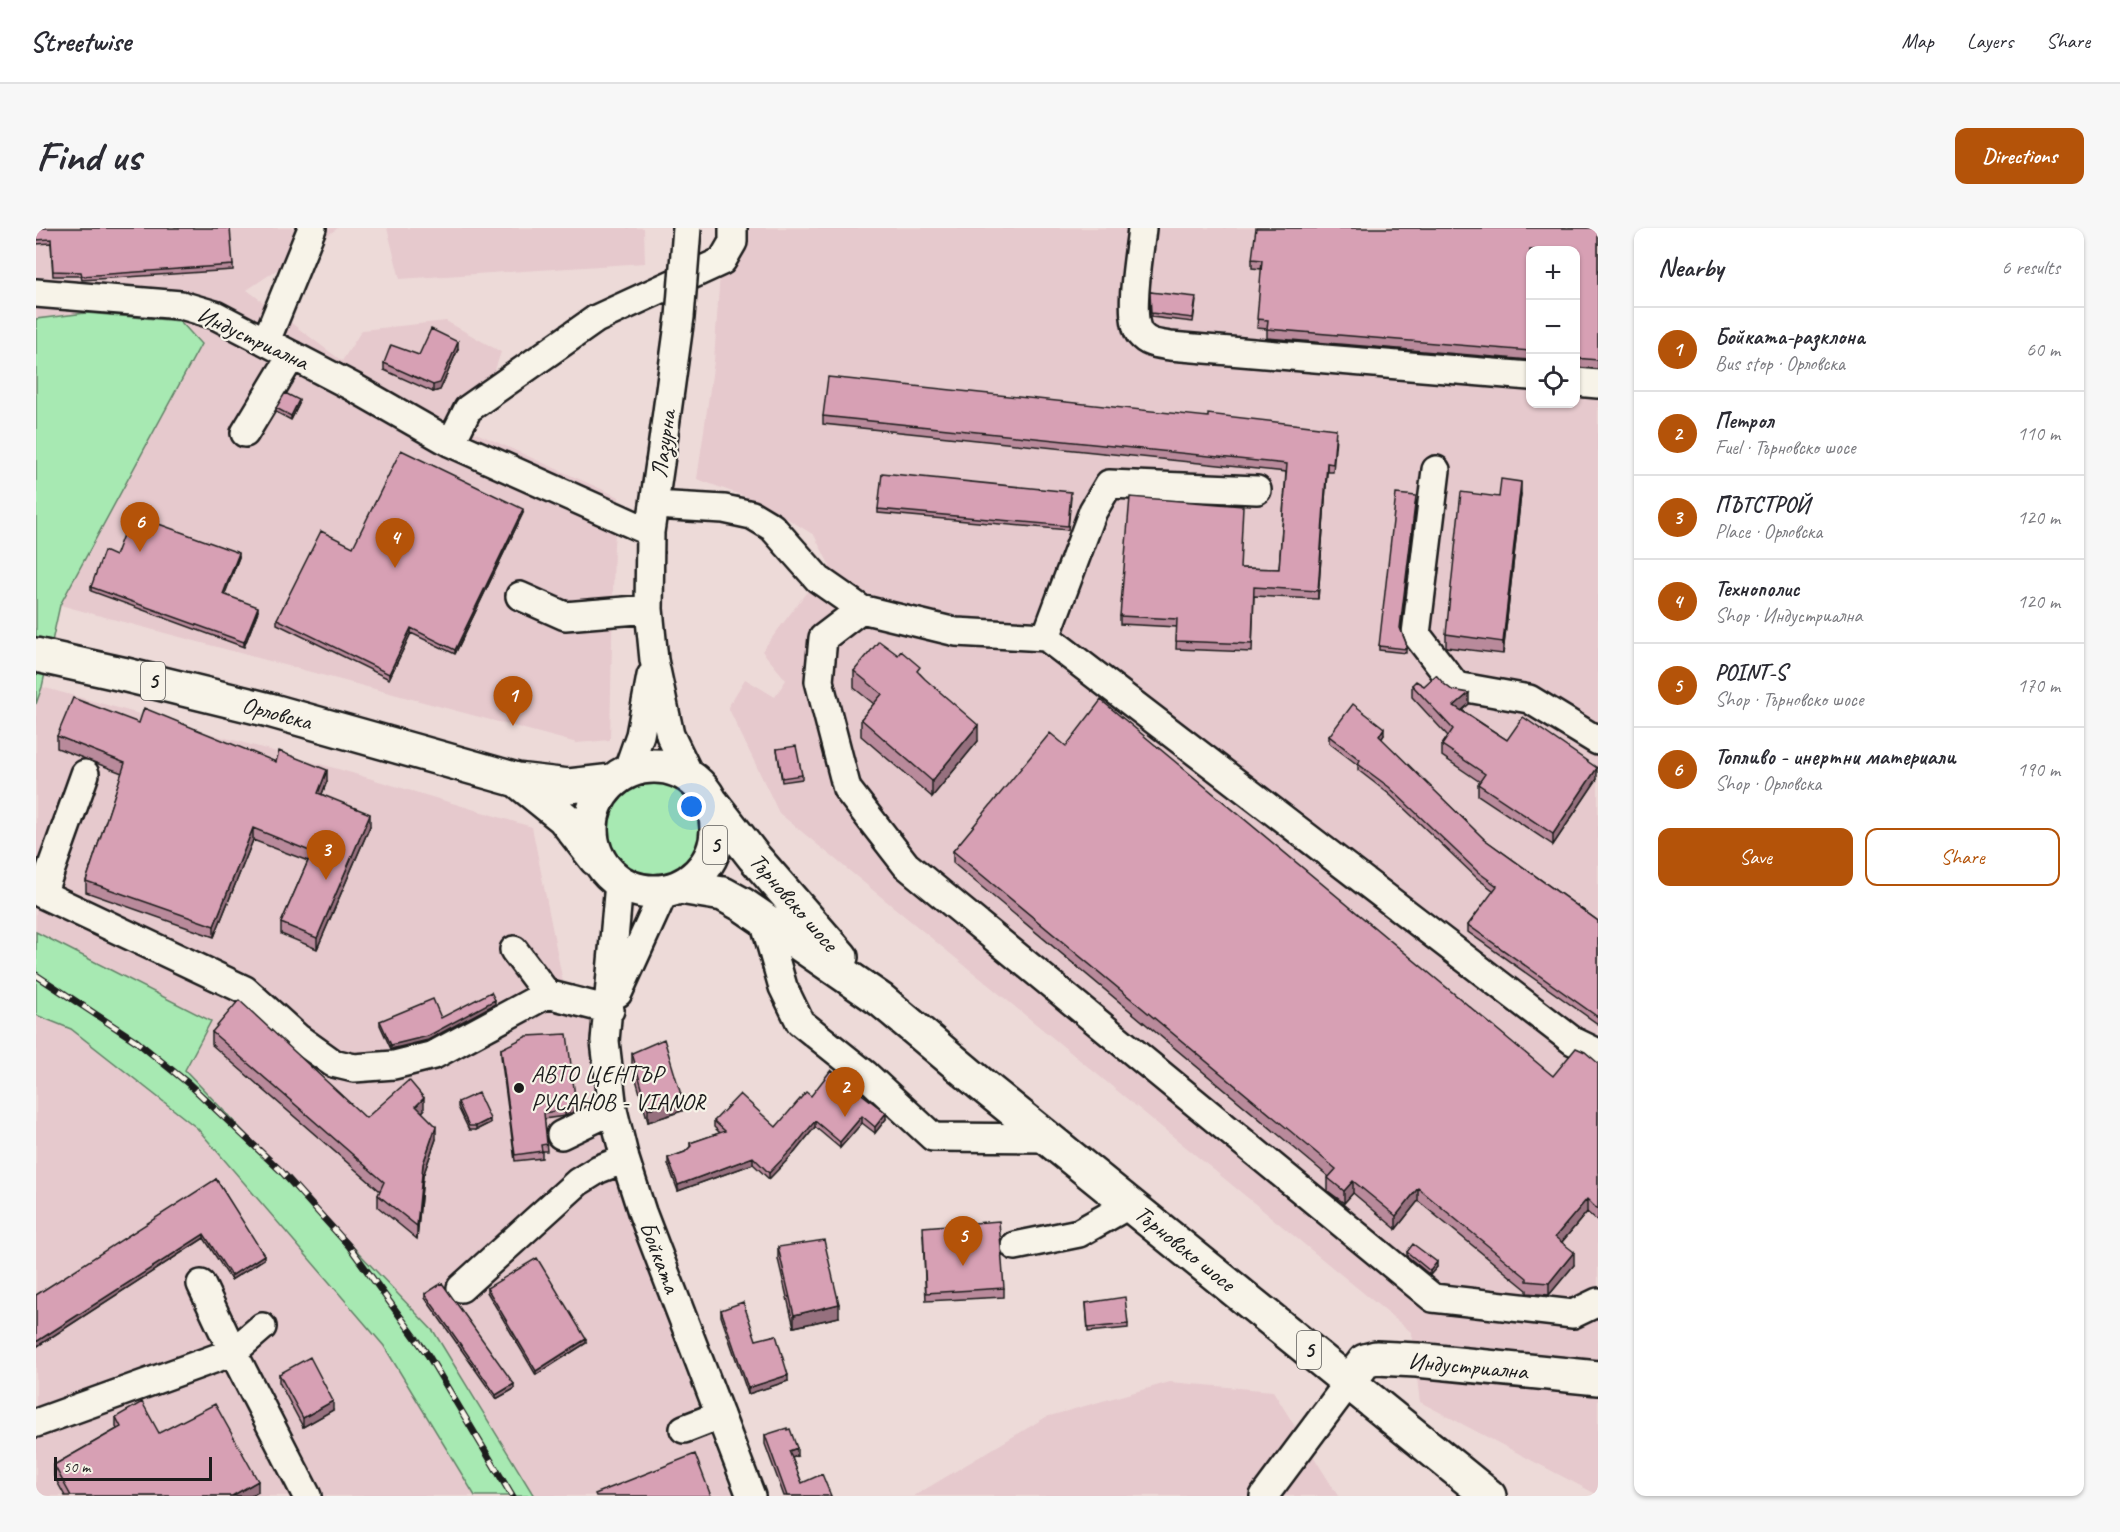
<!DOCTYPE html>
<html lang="en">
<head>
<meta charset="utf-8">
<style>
  body { margin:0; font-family:Caveat,sans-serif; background:#f7f7f7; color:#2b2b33 }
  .controls { position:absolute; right:18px; top:18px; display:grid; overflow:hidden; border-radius:12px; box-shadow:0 2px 4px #0004 }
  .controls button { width:54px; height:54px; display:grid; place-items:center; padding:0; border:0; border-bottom:2px solid #e1e1e2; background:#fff; color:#2b2b33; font:30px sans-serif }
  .scale { position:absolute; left:18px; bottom:15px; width:158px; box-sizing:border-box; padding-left:6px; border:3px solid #1c1c1c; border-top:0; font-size:16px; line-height:21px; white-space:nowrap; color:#1c1c1c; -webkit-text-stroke:4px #f7f3e8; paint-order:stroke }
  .you { position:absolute; left:656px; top:579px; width:21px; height:21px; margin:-15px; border:4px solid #fff; border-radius:50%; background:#1a73e8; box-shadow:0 0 0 9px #1a73e833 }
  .badge { display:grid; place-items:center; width:39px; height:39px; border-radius:50%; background:#b45309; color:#fff; font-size:20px; font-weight:700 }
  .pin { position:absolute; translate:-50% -50px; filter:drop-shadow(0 2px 3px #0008) }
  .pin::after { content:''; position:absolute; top:32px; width:21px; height:18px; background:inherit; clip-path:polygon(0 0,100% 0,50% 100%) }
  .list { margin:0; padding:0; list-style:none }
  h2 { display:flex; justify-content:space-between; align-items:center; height:78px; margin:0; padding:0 24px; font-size:26px }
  h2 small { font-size:20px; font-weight:400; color:#7c7c81 }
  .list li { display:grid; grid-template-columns:39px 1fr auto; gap:18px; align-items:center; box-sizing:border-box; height:84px; padding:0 24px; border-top:2px solid #e1e1e2 }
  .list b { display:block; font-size:22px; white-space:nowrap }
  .list p { margin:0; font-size:20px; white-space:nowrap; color:#7c7c81 }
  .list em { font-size:20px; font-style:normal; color:#7c7c81 }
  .actions { display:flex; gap:12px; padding:18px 24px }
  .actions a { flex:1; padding:14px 0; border:2px solid #b45309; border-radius:12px; text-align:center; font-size:21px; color:#b45309 }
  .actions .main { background:#b45309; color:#fff }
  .icon { flex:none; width:33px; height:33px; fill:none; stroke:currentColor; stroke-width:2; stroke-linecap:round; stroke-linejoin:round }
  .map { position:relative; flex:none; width:1562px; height:1268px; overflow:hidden; border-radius:12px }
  header { display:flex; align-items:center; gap:36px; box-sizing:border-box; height:84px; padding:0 30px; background:#fff; border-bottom:2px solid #e1e1e2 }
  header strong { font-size:28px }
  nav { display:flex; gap:33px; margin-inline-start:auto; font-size:21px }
  .intro { display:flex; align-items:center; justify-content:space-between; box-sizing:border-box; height:144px; padding:0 36px }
  h1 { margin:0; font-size:42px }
  .button { padding:15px 27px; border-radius:12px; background:#b45309; color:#fff; font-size:21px; font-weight:700 }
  main { display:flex; gap:36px; padding:0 36px }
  aside { flex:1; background:#fff; border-radius:12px; box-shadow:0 2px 4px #0004 }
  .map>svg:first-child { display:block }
</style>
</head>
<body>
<header>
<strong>Streetwise</strong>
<nav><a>Map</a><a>Layers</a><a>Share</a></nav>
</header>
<div class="intro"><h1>Find us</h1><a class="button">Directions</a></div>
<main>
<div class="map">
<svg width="1562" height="1268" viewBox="0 0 1562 1268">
  <rect width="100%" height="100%" fill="#eddad8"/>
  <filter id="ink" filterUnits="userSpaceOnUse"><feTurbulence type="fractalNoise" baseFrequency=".0167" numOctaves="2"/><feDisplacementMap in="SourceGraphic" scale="12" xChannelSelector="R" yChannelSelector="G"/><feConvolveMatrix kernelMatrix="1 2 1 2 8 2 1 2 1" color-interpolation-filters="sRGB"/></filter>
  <g filter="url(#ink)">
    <path fill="#e6c9cd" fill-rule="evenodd" d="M 0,0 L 302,0 L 211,62 L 306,133 L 326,102 L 410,93 L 465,124 L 438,204 L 583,269 L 578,316 L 574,512 L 541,515 L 24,377 L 164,116 L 50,85 L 0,91 Z
      M 351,0 L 608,0 L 609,35 L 364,51 Z
      M 687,0 L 1562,0 L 1562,1267 L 1384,1174 L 1375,1104 L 743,585 L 692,479 L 709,451 L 739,469 L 750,452 L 726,423 L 773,361 L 794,338 L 778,307 L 724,274 L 661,251 L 678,133 ZM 1494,22 L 1540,22 L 1540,176 L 1494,176 Z
      M 6,459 L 309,543 L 496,599 L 527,754 L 556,761 L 564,866 L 584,956 L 604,1023 L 697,1268 L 498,1268 L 398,1104 L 149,842 L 0,704 L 0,476 Z
      M 0,787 L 35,801 L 161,900 L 348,1118 L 439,1268 L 0,1268 Z
      M 1134,1154 L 1237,1163 L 1302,1268 L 878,1268 L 1010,1189 Z"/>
    <path fill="#a7e9b2" stroke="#628267" stroke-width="1.5" d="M 50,85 L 144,93 L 165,116 L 24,377 L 6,459 L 0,476 L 0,91 Z
      M571 602a48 48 0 1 1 96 0a48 48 0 1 1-96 0Z
      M 0,704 L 175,793 L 149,842 L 398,1104 L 498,1268 L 439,1268 L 348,1118 L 161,900 L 35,801 L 0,787 Z"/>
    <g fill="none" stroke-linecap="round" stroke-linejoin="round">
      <g stroke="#1c1c1c" stroke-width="32">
        <path id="minor" d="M 1106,0 C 1104,23 1091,89 1104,106 C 1112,116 1123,116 1134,118 L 1494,148
          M 0,65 L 145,77 L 179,87 L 317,159 L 415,215 L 614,304
          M 230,113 L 276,0
          M 1540,154 L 1562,156
          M 209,205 L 256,127
          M 415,215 L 432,181 L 560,91 L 686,33 L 697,14 L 697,0
          M 624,235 L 614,304 L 613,381 L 618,432 L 634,507 L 655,550
          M 1400,242 L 1380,406 L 1420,458 L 1493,471 L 1562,513
          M 618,277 L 688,281 L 716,287 L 736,299 L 782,351 L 825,381 L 920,404 L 1010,409 L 1537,813 L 1562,825
          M 484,368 L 529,388 L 613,381
          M 825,381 L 787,410 L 783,453 L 811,561 L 870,637 L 1397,1070 L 1537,1086 L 1562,1074
          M 1010,409 L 1057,283 L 1073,256 L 1221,262
          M 591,544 L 604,507 L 615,448
          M 49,546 L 6,666 L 209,762 L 262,810 L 297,835 L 318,840 L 358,837 L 398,827 L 511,766 L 574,782
          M 583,655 L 569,813 L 577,882 L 589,931 L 606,984 L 715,1268
          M 727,689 L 747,759 L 764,794 L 829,846 L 897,909 L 1014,910
          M 478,722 L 511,766
          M 582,765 L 628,664
          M 525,907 L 577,882
          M 979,1018 L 1043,1005 L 1094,976
          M 165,1056 L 197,1124 L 271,1268
          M 425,1060 L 542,954 L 563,941 L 589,931
          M 0,1195 L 197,1124 L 226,1099
          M 648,1201 L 684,1187
          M 1228,1268 L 1313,1154"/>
      </g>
      <g stroke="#1c1c1c" stroke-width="38">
        <path id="major" d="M 0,427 L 86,446 L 233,482 L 481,552 L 533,558 L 577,553
          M555 601a63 63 0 1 1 126 0a63 63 0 1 1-126 0Z
          M 482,553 L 528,590 L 560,631
          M 676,575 L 718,629 L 805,729
          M 644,659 L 687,666 L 707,677 L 845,772 L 946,857 L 1453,1268
          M 1313,1154 L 1329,1133 L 1340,1130 L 1381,1132 L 1562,1150"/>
      </g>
      <use href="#minor" stroke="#f7f3e8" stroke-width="27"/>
      <use href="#major" stroke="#f7f3e8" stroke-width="33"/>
      <g stroke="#1c1c1c" stroke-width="7">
        <path id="rail" d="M 0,747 L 100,813 L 153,856 L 245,943 L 313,1018 L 392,1127 L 476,1268"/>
      </g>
      <use href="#rail" stroke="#f7f3e8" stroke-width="4.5" stroke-dasharray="14" stroke-linecap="butt"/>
      <g stroke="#1c1c1c" stroke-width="32" stroke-linecap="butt">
        <path id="minor-bridge" d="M 624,235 L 644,89 L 651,0"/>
      </g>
      <use href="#minor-bridge" stroke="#f7f3e8" stroke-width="27"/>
    </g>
    <path fill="#b98a9b" stroke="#1c1c1c" stroke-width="1.5" d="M 0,0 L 197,37 L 197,42 L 46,52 L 45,48 L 17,48 L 15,15 L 0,16 Z
      M 1562,0 L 1562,141 L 1539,139 L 1539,22 L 1494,22 L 1494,132 L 1231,110 L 1231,101 L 1221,100 L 1226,41 L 1216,40 L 1216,31 Z
      M 1114,64 L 1160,73 L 1157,94 L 1115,89 Z
      M 422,121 L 404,162 L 397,164 L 348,142 L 348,135 L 383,127 Z
      M 263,176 L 255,192 L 240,184 L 240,180 Z
      M 787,188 L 1300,209 L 1297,244 L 1291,244 L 1282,371 L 1218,368 L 1216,424 L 1140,421 L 1141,399 L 1084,396 L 1084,388 L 1204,340 L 1243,341 L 1250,244 L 787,196 Z
      M 1485,266 L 1467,426 L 1410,419 L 1410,406 L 1463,269 Z
      M 1035,269 L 1032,302 L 842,285 L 842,281 Z
      M 1380,272 L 1365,401 L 1370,415 L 1370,425 L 1343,422 L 1343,418 Z
      M 487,285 L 419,426 L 375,405 L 353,451 L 241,396 L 241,391 L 317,319 Z
      M 79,328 L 203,329 L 188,367 L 222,383 L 208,419 L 55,363 L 55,359 Z
      M 818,443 L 884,446 L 942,513 L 896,569 L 825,508 L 825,491 L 838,476 L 818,460 Z
      M 1408,456 L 1433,476 L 1426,482 L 1471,512 L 1561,551 L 1517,617 L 1442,567 L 1442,556 L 1444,554 L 1406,528 L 1406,517 L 1412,508 L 1376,469 L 1376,457 L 1388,458 Z
      M 103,495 L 240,534 L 291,553 L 286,566 L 334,598 L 281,721 L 245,706 L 245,695 L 272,633 L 217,612 L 178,709 L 50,664 L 50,653 L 86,545 L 21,520 L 21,508 Z
      M 1348,507 L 1345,511 L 1448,611 L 1562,693 L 1562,796 L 1432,704 L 1432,697 L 1458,663 L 1442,651 L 1353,566 L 1322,542 L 1322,537 L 1293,515 L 1293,508 Z
      M 1030,518 L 1517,848 L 1562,835 L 1562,994 L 1551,984 L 1526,1014 L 1538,1037 L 1513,1067 L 1491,1065 L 1491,1062 L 1382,973 L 1360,1001 L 1317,965 L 1308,975 L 1292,963 L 1292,950 L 1293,949 L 917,635 L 917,623 Z
      M 741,521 L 766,547 L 766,551 L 746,554 Z
      M 459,776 L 392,812 L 355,821 L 344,797 L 344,793 L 405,790 Z
      M 176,804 L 330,890 L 388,882 L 386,884 L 400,911 L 387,948 L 381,1011 L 342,979 L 342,967 L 344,963 L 176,817 Z
      M 465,821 L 540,883 L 529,888 L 508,891 L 511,923 L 506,923 L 506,930 L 479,933 L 465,828 Z
      M 596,825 L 646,883 L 612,894 L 596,837 Z
      M 775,868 L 850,891 L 839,905 L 826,895 L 804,920 L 779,899 L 759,924 L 733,951 L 717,936 L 642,963 L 632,936 L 632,930 L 649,924 L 654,919 L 654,915 L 684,905 L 678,899 L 678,893 L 740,899 Z
      M 422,874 L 454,895 L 440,902 L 433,902 L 422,879 Z
      M 180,951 L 228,1031 L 195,1052 L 168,1010 L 0,1119 Z
      M 887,1007 L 968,1060 L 968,1069 L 890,1073 Z
      M 742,1019 L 803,1089 L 758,1099 L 742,1031 Z
      M 1371,1024 L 1401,1039 L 1394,1047 L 1371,1028 Z
      M 451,1060 L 550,1115 L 500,1147 L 451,1064 Z
      M 389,1066 L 478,1161 L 460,1171 L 389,1070 Z
      M 1050,1075 L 1092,1096 L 1092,1100 L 1052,1104 Z
      M 685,1082 L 720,1112 L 752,1153 L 712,1166 L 685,1088 Z
      M 243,1146 L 297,1182 L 267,1199 L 243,1154 Z
      M 80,1189 L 123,1205 L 222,1264 L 215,1268 L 29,1268 L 18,1248 L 18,1237 L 81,1201 L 80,1199 Z
      M 729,1207 L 761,1228 L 756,1230 L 766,1255 L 795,1268 L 748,1268 L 729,1216 Z"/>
    <path fill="#96707e" stroke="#1c1c1c" stroke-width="1.5" d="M 422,114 L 422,121 L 404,162 L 397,164 L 397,157 Z
      M 263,172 L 263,176 L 255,192 L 255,188 Z
      M 1291,235 L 1291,244 L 1282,371 L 1282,363 Z
      M 1485,254 L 1485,266 L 1467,426 L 1467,414 Z
      M 487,281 L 487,285 L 419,426 L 419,422 Z
      M 203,325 L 203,329 L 187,371 L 187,366 Z
      M 222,379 L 222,383 L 208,419 L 208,414 Z
      M 375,400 L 375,405 L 353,451 L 353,446 Z
      M 1433,465 L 1433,476 L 1418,489 L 1418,478 Z
      M 942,497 L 942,513 L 896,569 L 896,553 Z
      M 1348,500 L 1348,507 L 1343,515 L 1343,508 Z
      M 1561,540 L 1561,551 L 1517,617 L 1517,606 Z
      M 291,542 L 291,553 L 282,576 L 282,565 Z
      M 334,586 L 334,598 L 281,721 L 281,710 Z
      M 217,600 L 217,612 L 178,709 L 178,698 Z
      M 459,772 L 459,776 L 392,812 L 355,821 L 355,817 Z
      M 388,870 L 388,882 L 380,891 L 380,878 Z
      M 646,870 L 646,883 L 612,894 L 612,881 Z
      M 540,876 L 540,883 L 529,888 L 529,881 Z
      M 850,885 L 850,891 L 839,905 L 839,899 Z
      M 826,888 L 826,895 L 804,920 L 804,914 Z
      M 454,891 L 454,895 L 440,902 L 440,898 Z
      M 779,893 L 779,899 L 759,924 L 733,951 L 733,945 Z
      M 400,898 L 400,911 L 387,948 L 381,1011 L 381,998 L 387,936 Z
      M 717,929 L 717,936 L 642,963 L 642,957 Z
      M 1317,953 L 1317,965 L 1308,975 L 1308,963 Z
      M 1382,960 L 1382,973 L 1360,1001 L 1360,988 Z
      M 1551,971 L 1551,984 L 1519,1022 L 1519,1009 Z
      M 168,1006 L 168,1010 L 0,1119 L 0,1114 Z
      M 1538,1024 L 1538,1037 L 1513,1067 L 1513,1055 Z
      M 228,1027 L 228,1031 L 195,1052 L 195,1048 Z
      M 1401,1034 L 1401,1039 L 1394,1047 L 1394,1043 Z
      M 803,1076 L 803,1089 L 758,1099 L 758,1087 Z
      M 550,1111 L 550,1115 L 500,1147 L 500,1143 Z
      M 752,1147 L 752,1153 L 712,1166 L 712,1160 Z
      M 478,1156 L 478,1161 L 460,1171 L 460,1167 Z
      M 297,1173 L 297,1182 L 267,1199 L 267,1190 Z
      M 761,1220 L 761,1228 L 753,1231 L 753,1223 Z
      M 222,1253 L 222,1264 L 215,1268 L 196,1268 Z"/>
    <path fill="#d7a0b4" stroke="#1c1c1c" stroke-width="1.5" d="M 0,0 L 194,0 L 197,37 L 46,48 L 45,44 L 17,43 L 15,11 L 0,12 Z
      M 1220,0 L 1562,0 L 1562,132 L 1539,130 L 1539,22 L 1494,22 L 1494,123 L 1231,101 L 1232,92 L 1221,91 L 1226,32 L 1216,31 Z
      M 1114,64 L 1160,69 L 1157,90 L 1115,85 Z
      M 395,101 L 422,114 L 404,155 L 397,157 L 348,135 L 355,117 L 383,127 Z
      M 792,149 L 1172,189 L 1172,186 L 1300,201 L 1297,236 L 1291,235 L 1282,363 L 1218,359 L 1216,416 L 1140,413 L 1141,391 L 1084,388 L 1094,269 L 1207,278 L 1204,340 L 1243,341 L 1251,236 L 787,188 Z
      M 249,165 L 263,172 L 255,188 L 240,180 Z
      M 365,222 L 487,281 L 419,422 L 375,400 L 353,446 L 241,391 L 285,303 L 317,319 Z
      M 846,245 L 1035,264 L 1032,298 L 842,281 Z
      M 1465,251 L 1485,254 L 1467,414 L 1410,406 L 1425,264 L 1463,269 Z
      M 1360,266 L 1380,268 L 1364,400 L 1370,415 L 1370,421 L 1343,418 Z
      M 95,286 L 203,325 L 187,366 L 222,379 L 208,414 L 55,359 L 68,323 L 79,328 Z
      M 843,413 L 862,427 L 865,423 L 884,439 L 881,443 L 889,451 L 942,497 L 896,553 L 825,491 L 846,466 L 818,443 Z
      M 1400,447 L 1408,456 L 1416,462 L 1433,465 L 1418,478 L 1471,512 L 1487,489 L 1561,540 L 1517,606 L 1442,556 L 1449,546 L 1406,517 L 1417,501 L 1376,457 L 1380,453 L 1388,458 Z
      M 37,470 L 103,495 L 108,480 L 240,534 L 243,523 L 291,542 L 282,565 L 334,586 L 281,710 L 245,695 L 276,624 L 217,600 L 178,698 L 50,653 L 89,535 L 21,508 Z
      M 1065,472 L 1517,848 L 1540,820 L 1549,824 L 1562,835 L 1562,982 L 1551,971 L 1519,1009 L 1538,1024 L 1513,1055 L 1491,1053 L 1491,1050 L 1382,960 L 1360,988 L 1317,953 L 1308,963 L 1292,950 L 1300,941 L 917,623 L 1014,505 L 1030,518 Z
      M 1317,476 L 1348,500 L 1343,508 L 1448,611 L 1562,693 L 1562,789 L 1432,697 L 1461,658 L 1442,644 L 1353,559 L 1322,536 L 1324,532 L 1293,508 Z
      M 760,518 L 766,547 L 746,550 L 741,521 Z
      M 455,764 L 459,772 L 392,808 L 355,817 L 344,793 L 397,771 L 405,790 Z
      M 203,772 L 330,890 L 373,852 L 388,870 L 380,878 L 400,898 L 387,936 L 381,998 L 342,967 L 348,954 L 176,804 Z
      M 531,806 L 540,876 L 529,881 L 508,885 L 511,916 L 505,917 L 506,923 L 479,927 L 465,821 L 491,808 Z
      M 628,811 L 646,870 L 612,881 L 596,825 Z
      M 795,842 L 850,885 L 839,899 L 826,888 L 804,914 L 779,893 L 759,918 L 733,945 L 717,929 L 642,957 L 632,930 L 649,924 L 655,918 L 654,915 L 689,903 L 678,893 L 704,866 L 740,899 L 770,864 L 775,868 Z
      M 442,865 L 454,891 L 440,898 L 433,898 L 422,874 Z
      M 180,951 L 228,1027 L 195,1048 L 168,1006 L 0,1114 L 0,1067 Z
      M 963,993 L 968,1060 L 890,1065 L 887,999 Z
      M 788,1012 L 803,1076 L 758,1087 L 742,1019 Z
      M 1377,1016 L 1401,1034 L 1394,1043 L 1371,1024 Z
      M 501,1030 L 550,1111 L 500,1143 L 451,1060 Z
      M 406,1055 L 478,1156 L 460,1167 L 389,1066 Z
      M 1089,1069 L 1092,1096 L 1052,1100 L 1050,1075 Z
      M 707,1074 L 720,1112 L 740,1107 L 752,1147 L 712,1160 L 685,1082 Z
      M 274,1129 L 297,1173 L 267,1190 L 243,1146 Z
      M 106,1174 L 123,1205 L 179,1176 L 222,1253 L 196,1268 L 35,1268 L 18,1237 L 85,1199 L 80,1189 Z
      M 751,1200 L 751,1202 L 754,1201 L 761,1220 L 753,1223 L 766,1255 L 786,1246 L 795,1268 L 751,1268 L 729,1207 Z
      M 659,1226 L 675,1268 L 560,1268 L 559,1266 Z"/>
  </g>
  <circle fill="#1c1c1c" stroke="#f7f3e8" stroke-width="2" cx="483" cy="860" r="6"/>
  <g text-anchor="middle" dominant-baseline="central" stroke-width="4.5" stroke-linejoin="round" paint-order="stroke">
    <g fill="#f7f3e8" stroke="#5e5c59" stroke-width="1.5">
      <rect x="105" y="434" width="24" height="38" rx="4.5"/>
      <rect x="667" y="598" width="24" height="38" rx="4.5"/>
      <rect x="1261" y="1103" width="24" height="38" rx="4.5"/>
    </g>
    <g font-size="22" font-weight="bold" fill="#1c1c1c">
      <text x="117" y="453">5</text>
      <text x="679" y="617">5</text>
      <text x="1273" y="1122">5</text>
    </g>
    <g font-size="24" fill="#1c1c1c" stroke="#f7f3e8">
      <text transform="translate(217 110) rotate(25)">Индустриална</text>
      <text transform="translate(627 216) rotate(-82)">Лазурна</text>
      <text transform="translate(241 485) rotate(15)">Орловска</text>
      <text transform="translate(758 674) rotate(49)">Търновско шосе</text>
      <text transform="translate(1149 1020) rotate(39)">Търновско шосе</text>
      <text transform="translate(624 1029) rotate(69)">Бойката</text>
      <text transform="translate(1432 1138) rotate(5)">Индустриална</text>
    </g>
    <g font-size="24" fill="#1c1c1c" stroke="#f7f3e8" text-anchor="start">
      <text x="495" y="846">АВТО ЦЕНТЪР<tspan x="495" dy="28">РУСАНОВ - VIANOR</tspan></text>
    </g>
  </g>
</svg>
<div class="controls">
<button>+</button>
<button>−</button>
<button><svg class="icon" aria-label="locate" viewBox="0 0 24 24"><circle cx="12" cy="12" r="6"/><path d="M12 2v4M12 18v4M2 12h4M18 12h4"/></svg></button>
</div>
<div class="scale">50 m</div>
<div class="you"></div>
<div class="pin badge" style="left:477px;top:498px">1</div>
<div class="pin badge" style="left:809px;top:889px">2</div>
<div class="pin badge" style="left:290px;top:652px">3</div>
<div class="pin badge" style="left:359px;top:340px">4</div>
<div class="pin badge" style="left:927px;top:1038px">5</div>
<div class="pin badge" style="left:104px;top:324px">6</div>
</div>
<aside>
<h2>Nearby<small>6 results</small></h2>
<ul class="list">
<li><span class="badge">1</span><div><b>Бойката-разклона</b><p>Bus stop · Орловска</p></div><em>60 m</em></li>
<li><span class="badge">2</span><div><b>Петрол</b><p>Fuel · Търновско шосе</p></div><em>110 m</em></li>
<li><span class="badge">3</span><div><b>ПЪТСТРОЙ</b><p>Place · Орловска</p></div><em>120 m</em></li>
<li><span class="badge">4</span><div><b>Технополис</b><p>Shop · Индустриална</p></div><em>120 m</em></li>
<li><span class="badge">5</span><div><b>POINT-S</b><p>Shop · Търновско шосе</p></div><em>170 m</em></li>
<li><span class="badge">6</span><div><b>Топливо - инертни материали</b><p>Shop · Орловска</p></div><em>190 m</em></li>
</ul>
<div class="actions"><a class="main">Save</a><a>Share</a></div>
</aside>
</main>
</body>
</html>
